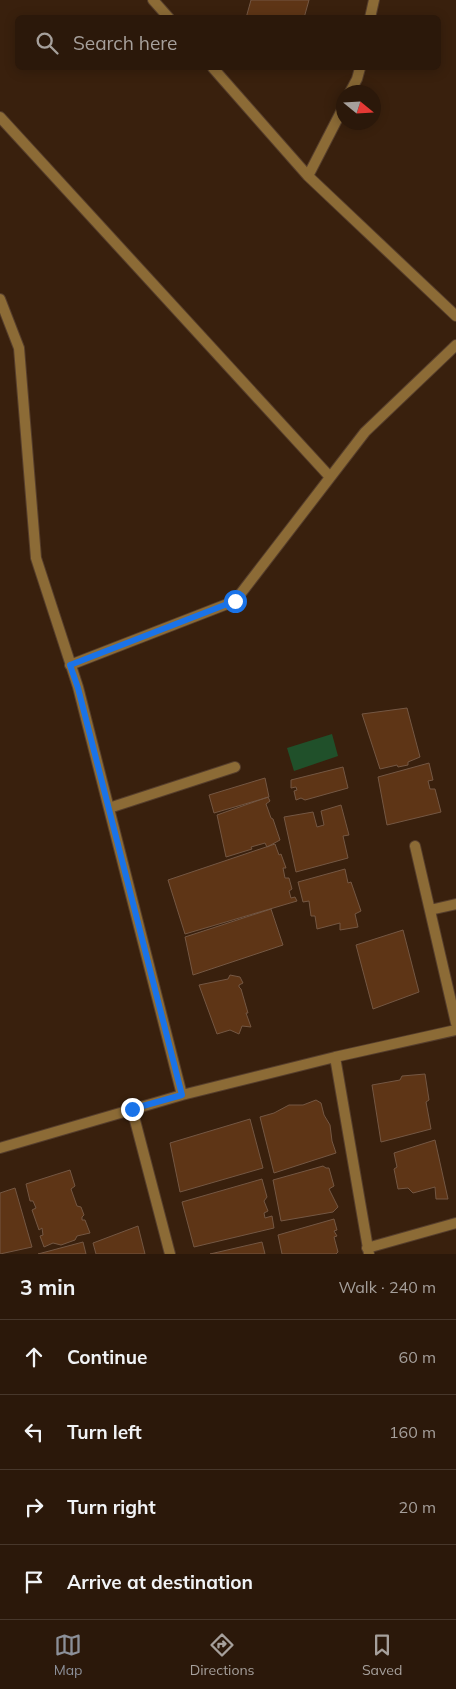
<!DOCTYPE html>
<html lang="en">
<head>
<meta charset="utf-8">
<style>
  body { margin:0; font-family:Mulish,sans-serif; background:#372518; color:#f1f3f6 }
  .compass { position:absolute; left:336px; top:85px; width:45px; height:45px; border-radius:50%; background:#2b180a; box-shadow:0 2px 12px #0003; rotate:108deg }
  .stop { position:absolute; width:15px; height:15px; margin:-11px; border:4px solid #1a73e8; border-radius:50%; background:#fff }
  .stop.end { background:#1a73e8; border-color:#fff; box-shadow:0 1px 5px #0008 }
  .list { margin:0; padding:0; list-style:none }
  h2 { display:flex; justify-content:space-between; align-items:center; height:65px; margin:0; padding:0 20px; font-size:21px }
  h2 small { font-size:16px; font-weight:400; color:#a6a09c }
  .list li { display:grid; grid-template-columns:32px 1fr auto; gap:15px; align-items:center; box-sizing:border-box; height:75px; padding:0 20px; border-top:1px solid #47372b }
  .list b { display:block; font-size:19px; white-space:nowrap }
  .list em { font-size:16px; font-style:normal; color:#a6a09c }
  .icon { flex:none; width:28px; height:28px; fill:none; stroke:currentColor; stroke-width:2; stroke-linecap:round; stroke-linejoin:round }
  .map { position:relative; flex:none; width:456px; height:1254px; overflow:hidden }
  .search { position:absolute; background:#2b180a; box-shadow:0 2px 12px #0003; left:15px; right:15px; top:15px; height:55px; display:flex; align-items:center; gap:12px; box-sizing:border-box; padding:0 18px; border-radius:8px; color:#a6a09c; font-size:19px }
  .sheet { height:365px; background:#2b180a }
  nav { display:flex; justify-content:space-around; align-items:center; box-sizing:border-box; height:70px; border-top:1px solid #47372b; background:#2b180a; font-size:14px; color:#a6a09c }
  nav a { display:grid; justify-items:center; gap:2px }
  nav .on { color:#8c9099 }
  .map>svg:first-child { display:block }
</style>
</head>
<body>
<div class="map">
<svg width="456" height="1254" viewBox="0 0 456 1254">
  <rect width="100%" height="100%" fill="#39200d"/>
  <path fill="#20502a" d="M 332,734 L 338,756 L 294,771 L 287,748 Z"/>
  <path fill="#5e3516" stroke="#745743" d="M 251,0 L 309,0 L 304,18 L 246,18 Z
    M 407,708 L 420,757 L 408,762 L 408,765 L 398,767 L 397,765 L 380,769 L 362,714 Z
    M 429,763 L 433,780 L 428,781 L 430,789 L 435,789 L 441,812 L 387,825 L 378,777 Z
    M 343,767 L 348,788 L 305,800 L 301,798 L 296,800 L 294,791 L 297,790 L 296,787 L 291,788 L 291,780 Z
    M 265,778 L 269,797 L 214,813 L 209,795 Z
    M 268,797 L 270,801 L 266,804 L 271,818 L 273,819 L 280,840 L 267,847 L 265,843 L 251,847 L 252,849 L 226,857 L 217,815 Z
    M 341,805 L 349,835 L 343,836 L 348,858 L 296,872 L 284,817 L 313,812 L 317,827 L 324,825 L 321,811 Z
    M 275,844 L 279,855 L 281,854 L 286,868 L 283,868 L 285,878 L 289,878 L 292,889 L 289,891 L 291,898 L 295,897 L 297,901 L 185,934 L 168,880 Z
    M 345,869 L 348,883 L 351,882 L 361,911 L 355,914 L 358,927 L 340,930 L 340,923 L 317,929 L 315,916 L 311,916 L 309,901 L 303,902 L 298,882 Z
    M 271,909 L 283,945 L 193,975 L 185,937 Z
    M 403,930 L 419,992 L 373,1009 L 356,945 Z
    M 230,975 L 240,977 L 243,983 L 239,985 L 239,987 L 241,989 L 248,1013 L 246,1013 L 251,1027 L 242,1026 L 239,1034 L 230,1030 L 217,1034 L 199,985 L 228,979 Z
    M 425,1074 L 429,1100 L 426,1102 L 431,1129 L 381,1142 L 372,1085 L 400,1080 L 402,1076 Z
    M 316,1100 L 321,1103 L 324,1115 L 330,1125 L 332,1141 L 336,1153 L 274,1173 L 260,1117 L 274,1113 L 289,1105 L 303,1105 Z
    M 250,1119 L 263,1168 L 180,1192 L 170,1143 Z
    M 435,1140 L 448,1199 L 436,1199 L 435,1187 L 413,1193 L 408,1188 L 398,1189 L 394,1169 L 397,1167 L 394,1153 Z
    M 323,1166 L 326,1168 L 329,1168 L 334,1186 L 329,1189 L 338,1207 L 333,1212 L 281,1221 L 273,1180 Z
    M 70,1170 L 75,1186 L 71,1189 L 77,1206 L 81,1207 L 84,1215 L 82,1217 L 82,1220 L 85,1220 L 90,1233 L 77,1236 L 75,1240 L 61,1245 L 53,1243 L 44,1247 L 40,1236 L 43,1235 L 42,1228 L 39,1230 L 32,1210 L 36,1208 L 33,1201 L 30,1201 L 26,1184 Z
    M 262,1179 L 267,1197 L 264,1201 L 268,1211 L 264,1213 L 265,1218 L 272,1216 L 274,1228 L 194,1247 L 182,1202 Z
    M 15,1188 L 32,1247 L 0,1254 L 0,1193 Z
    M 334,1219 L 337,1230 L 334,1231 L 337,1236 L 334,1237 L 338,1252 L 336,1254 L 282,1254 L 278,1235 Z
    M 138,1226 L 145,1254 L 96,1254 L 93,1243 Z
    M 83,1242 L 86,1254 L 38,1254 Z
    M 262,1242 L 265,1254 L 210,1254 Z"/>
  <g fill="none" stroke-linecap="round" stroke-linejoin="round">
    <g stroke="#563e2c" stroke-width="12">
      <path id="street" d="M 153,0 L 169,18
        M 370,18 L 374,0
        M 213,68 L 308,176
        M 350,92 L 357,79 L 360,68
        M 344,106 L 308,176 L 456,316
        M 0,117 L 330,477
        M 0,299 L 19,348 L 36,558 L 78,687 L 182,1095
        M 70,665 L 235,601 L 365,432 L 456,345
        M 109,808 L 235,767
        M 415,846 L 456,1023
        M 430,910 L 456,904
        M 335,1057 L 369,1254
        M 132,1109 L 170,1254
        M 0,1148 L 182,1095 L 335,1057 L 456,1030
        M 367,1248 L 456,1223"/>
    </g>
    <use href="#street" stroke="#8c6b36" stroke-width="10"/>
  </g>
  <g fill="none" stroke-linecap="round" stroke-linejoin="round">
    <path stroke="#1a73e8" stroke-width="6" d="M 132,1109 L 182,1095 L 78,688 L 70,665 L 235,601"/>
  </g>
</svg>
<svg class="compass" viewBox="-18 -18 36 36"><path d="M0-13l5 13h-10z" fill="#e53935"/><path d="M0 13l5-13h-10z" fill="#a6a09c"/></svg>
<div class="stop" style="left:235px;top:601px"></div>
<div class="stop end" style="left:132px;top:1109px"></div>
<div class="search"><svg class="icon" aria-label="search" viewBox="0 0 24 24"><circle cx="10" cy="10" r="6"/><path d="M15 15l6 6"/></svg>Search here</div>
</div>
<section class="sheet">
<h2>3 min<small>Walk · 240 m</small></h2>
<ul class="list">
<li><svg class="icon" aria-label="ahead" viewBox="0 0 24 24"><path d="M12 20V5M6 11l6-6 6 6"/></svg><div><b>Continue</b></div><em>60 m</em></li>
<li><svg class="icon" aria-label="left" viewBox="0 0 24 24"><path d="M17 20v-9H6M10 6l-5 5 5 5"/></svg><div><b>Turn left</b></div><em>160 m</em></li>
<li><svg class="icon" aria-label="right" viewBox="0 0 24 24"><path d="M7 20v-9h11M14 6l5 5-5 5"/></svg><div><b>Turn right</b></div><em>20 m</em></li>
<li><svg class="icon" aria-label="arrive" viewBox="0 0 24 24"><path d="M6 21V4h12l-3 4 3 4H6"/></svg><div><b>Arrive at destination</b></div></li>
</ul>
</section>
<nav>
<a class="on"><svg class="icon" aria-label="map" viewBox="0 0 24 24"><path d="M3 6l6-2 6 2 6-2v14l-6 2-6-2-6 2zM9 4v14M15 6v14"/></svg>Map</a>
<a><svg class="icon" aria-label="directions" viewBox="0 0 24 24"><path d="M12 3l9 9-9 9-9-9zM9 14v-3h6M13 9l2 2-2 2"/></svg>Directions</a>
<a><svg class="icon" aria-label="saved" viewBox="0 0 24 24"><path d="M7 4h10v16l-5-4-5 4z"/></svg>Saved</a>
</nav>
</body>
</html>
